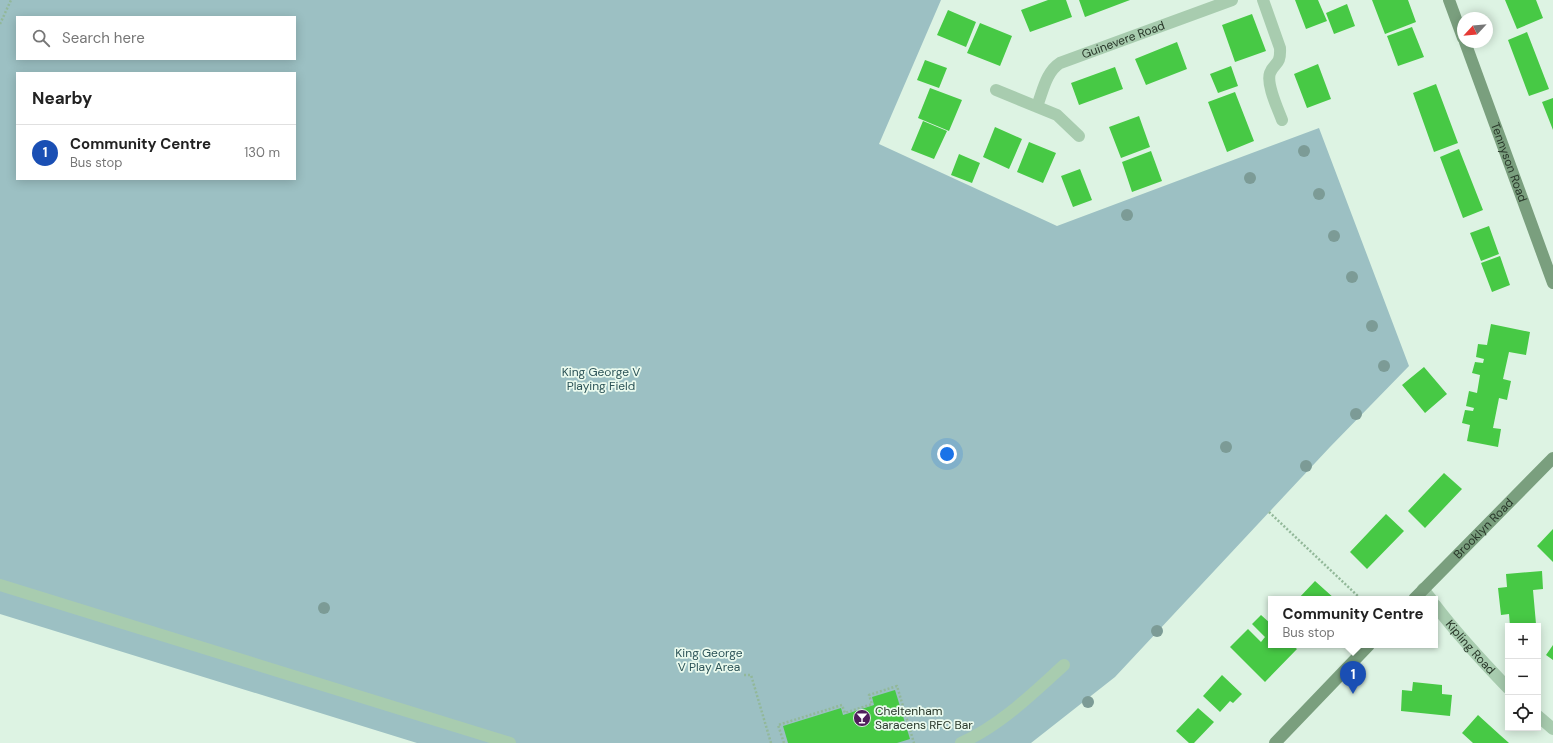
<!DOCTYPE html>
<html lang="en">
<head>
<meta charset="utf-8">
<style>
  body { margin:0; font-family:"DM Sans",sans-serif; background:#f2f2f2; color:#222 }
  .controls { position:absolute; right:12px; bottom:12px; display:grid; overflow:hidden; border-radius:0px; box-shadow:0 2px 10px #0003 }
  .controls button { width:36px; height:36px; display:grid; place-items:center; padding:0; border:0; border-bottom:1px solid #e0e0e0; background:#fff; color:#222; font:20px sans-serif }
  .compass { position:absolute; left:1457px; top:12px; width:36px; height:36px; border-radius:50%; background:#fff; box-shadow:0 2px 10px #0003; rotate:244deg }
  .you { position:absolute; left:947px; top:454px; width:14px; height:14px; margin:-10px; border:3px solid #fff; border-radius:50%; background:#1a73e8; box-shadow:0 0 0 6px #1a73e833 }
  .badge { display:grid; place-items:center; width:26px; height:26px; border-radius:50%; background:#4f1d5b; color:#fff; font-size:13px; font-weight:700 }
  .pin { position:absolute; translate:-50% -33px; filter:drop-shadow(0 1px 2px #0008) }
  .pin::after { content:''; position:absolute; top:21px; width:14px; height:12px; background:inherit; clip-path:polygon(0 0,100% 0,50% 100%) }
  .popup { position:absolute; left:1268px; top:596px; width:170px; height:52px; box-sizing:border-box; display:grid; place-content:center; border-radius:0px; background:#fff; filter:drop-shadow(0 1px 3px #0005); font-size:13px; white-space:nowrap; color:#767676 }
  .popup b { font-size:15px; color:#222 }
  .popup::after { content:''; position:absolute; left:50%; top:100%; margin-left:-8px; border:8px solid transparent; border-top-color:#fff }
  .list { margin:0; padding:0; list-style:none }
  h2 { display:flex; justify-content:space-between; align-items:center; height:52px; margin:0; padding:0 16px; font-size:17px }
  h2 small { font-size:13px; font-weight:400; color:#767676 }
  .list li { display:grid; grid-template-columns:26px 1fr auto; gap:12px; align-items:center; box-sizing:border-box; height:56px; padding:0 16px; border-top:1px solid #e0e0e0 }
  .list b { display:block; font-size:15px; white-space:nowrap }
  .list p { margin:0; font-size:13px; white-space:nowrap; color:#767676 }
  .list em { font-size:13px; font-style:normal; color:#767676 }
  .icon { flex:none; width:22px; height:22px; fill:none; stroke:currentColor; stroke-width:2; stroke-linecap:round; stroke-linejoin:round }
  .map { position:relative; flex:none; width:1553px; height:743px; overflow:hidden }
  .search { position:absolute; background:#fff; box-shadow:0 2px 10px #0003; left:16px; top:16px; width:280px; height:44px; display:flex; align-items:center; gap:10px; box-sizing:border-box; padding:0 14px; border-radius:0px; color:#767676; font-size:15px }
  .panel { position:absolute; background:#fff; box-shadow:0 2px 10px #0003; left:16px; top:72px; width:280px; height:108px; border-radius:0px }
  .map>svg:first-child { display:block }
</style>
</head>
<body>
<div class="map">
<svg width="1553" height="743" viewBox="0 0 1553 743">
  <rect width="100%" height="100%" fill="#ddf3e3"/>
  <path fill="#9cc0c3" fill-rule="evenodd" d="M 0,0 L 941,0 L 879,144 L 1057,226 L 1319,128 L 1409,366 L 1330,447 L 1115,677 L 1031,743 L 417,743 L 0,614 ZM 17,17 L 295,17 L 295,59 L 17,59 ZM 17,73 L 295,73 L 295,179 L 17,179 Z"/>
  <path fill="#47c945" d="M 1048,0 L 1066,0 L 1072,17 L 1030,32 L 1021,10 Z
    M 1079,0 L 1130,0 L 1085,17 Z
    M 1295,0 L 1318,0 L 1327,21 L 1306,29 Z
    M 1372,0 L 1408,0 L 1416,22 L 1385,34 Z
    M 1505,0 L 1536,0 L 1543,18 L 1517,29 Z
    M 1347,4 L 1355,26 L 1334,34 L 1326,13 Z
    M 948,10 L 976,22 L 966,47 L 937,35 Z
    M 1252,14 L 1266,51 L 1235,62 L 1222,25 Z
    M 980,23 L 1012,36 L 1000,66 L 967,53 Z
    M 1412,27 L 1424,57 L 1398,66 L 1387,36 Z
    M 1527,32 L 1549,89 L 1529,96 L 1508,40 Z
    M 1177,42 L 1187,69 L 1146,85 L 1135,59 Z
    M 925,60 L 947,68 L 939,88 L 917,80 Z
    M 1318,64 L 1331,99 L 1307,108 L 1294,74 Z
    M 1231,66 L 1238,86 L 1218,93 L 1210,74 Z
    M 1115,67 L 1123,89 L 1079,105 L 1071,83 Z
    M 1436,84 L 1458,143 L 1434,152 L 1413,93 Z
    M 930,88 L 962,100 L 949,131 L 918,118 Z
    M 1235,92 L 1254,141 L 1227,152 L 1208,102 Z
    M 1553,98 L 1553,130 L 1542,102 Z
    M 1139,116 L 1150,147 L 1121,158 L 1109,127 Z
    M 923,121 L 947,131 L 934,159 L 911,150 Z
    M 995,127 L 1022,139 L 1009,169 L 983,157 Z
    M 1029,142 L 1056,153 L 1043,183 L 1017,172 Z
    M 1459,149 L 1483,210 L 1463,218 L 1440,157 Z
    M 1151,151 L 1162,181 L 1132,192 L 1122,162 Z
    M 959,154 L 980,163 L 972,183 L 951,175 Z
    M 1080,169 L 1092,200 L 1073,207 L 1061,176 Z
    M 1489,226 L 1499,254 L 1481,261 L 1470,233 Z
    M 1500,256 L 1510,285 L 1492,292 L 1481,263 Z
    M 1491,324 L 1530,332 L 1526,355 L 1509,352 L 1503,379 L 1511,381 L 1507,400 L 1499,398 L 1493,428 L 1501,429 L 1498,447 L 1467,441 L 1470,425 L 1462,423 L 1465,410 L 1473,411 L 1474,408 L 1466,406 L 1469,391 L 1477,393 L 1480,375 L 1472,373 L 1475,362 L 1483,363 L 1484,359 L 1476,357 L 1478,344 L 1487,345 Z
    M 1424,367 L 1447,394 L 1425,413 L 1402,385 Z
    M 1444,473 L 1462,489 L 1425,528 L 1408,511 Z
    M 1386,514 L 1404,531 L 1367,569 L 1350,552 Z
    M 1553,529 L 1553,562 L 1537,546 Z
    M 1542,571 L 1543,589 L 1533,590 L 1536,624 L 1510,626 L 1509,614 L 1501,615 L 1498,588 L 1507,587 L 1506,574 Z
    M 1315,581 L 1335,599 L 1298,599 Z
    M 1261,615 L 1271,624 L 1271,645 L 1292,645 L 1297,649 L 1265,682 L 1230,647 L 1248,629 L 1261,642 L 1265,637 L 1252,624 Z
    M 1553,645 L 1553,660 L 1546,655 Z
    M 1222,675 L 1242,694 L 1233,703 L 1230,701 L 1220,712 L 1203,696 Z
    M 1413,682 L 1442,685 L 1442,694 L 1452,695 L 1450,716 L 1401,711 L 1402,690 L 1412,691 Z
    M 895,690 L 910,739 L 897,743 L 788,743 L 783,726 L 841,708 L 843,715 L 874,705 L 872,697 Z
    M 1198,708 L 1214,722 L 1194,743 L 1189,743 L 1176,731 Z
    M 1478,715 L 1500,735 L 1509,743 L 1473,743 L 1462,733 Z"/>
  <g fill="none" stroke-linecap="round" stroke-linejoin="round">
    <path stroke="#92b899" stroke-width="2.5" stroke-dasharray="2 2" stroke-linecap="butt" d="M 0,24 L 11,0
      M 1269,512 L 1361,599
      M 744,675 L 751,675 L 771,743
      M 784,743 L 778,725 L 842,705 L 845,713 L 872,704 L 869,695 L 897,686 L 914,743"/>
    <path stroke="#a8ccaf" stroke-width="12" d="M 1263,0 L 1280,48 C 1281,66 1274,62 1270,73 C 1266,84 1278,109 1282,120
      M 0,585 L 510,743
      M 961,743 C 1001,725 1032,694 1064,665"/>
    <g stroke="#a8ccaf" stroke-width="12">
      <path d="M 996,90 L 1057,115 L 1079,136"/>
      <path id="s1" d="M 1037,106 C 1043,91 1046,72 1060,63 L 1232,0"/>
      <path d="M 1423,589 L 1431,599"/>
      <path id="s2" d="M 1435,605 C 1457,634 1482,661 1508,688"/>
      <path d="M 1538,716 L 1553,729"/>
    </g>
    <g stroke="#7a9f7e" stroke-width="12">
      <path d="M 1449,0 L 1463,38"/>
      <path id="s3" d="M 1465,42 L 1553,283"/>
      <path id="s4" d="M 1414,599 L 1553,458"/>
      <path d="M 1275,743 L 1369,645"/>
    </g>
  </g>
  <g fill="#7c9b96">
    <circle cx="1304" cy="151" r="6"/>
    <circle cx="1250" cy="178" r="6"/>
    <circle cx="1319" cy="194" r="6"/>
    <circle cx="1127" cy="215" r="6"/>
    <circle cx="1334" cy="236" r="6"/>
    <circle cx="1352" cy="277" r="6"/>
    <circle cx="1372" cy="326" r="6"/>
    <circle cx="1384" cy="366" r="6"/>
    <circle cx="1356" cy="414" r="6"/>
    <circle cx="1226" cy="447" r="6"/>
    <circle cx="1306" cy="466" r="6"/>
    <circle cx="324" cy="608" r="6"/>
    <circle cx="1157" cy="631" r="6"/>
    <circle cx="1088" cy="702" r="6"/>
  </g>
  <defs>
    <g id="bar-disc" transform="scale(0.9)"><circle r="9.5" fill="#4f1d5b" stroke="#eafaee"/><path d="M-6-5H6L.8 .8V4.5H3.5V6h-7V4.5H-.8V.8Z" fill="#fff"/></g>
  </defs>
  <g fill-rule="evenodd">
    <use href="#bar-disc" x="862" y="718"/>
  </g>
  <g text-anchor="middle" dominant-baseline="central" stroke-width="3.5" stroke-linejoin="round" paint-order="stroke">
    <g font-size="12" fill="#29382a" stroke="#eafaee">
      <text stroke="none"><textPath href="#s1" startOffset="117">Guinevere Road</textPath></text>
      <text stroke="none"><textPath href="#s3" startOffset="128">Tennyson Road</textPath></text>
      <text stroke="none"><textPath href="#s4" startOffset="99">Brooklyn Road</textPath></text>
      <text stroke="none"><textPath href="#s2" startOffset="55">Kipling Road</textPath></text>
    </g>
    <g font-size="12" fill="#2c5357" stroke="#eafaee">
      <text x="601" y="372">King George V<tspan x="601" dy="14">Playing Field</tspan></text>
      <text x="709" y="653">King George<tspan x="709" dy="14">V Play Area</tspan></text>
    </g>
    <g font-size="12" fill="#29382a" stroke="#eafaee" text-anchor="start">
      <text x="875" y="711">Cheltenham<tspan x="875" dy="14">Saracens RFC Bar</tspan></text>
    </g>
  </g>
</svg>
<div class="controls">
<button>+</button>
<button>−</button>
<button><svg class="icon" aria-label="locate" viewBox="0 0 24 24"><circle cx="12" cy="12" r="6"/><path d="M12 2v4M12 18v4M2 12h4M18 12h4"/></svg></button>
</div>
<svg class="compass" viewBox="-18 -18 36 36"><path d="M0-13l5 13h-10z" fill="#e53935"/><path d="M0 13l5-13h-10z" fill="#767676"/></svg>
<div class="you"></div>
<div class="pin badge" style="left:1353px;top:694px;background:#1a4fb4">1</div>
<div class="popup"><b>Community Centre</b>Bus stop</div>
<div class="search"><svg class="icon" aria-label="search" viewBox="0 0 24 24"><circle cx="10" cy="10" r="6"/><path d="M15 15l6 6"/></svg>Search here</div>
<section class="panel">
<h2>Nearby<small></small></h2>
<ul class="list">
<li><span class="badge" style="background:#1a4fb4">1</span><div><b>Community Centre</b><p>Bus stop</p></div><em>130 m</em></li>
</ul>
</section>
</div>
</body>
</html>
